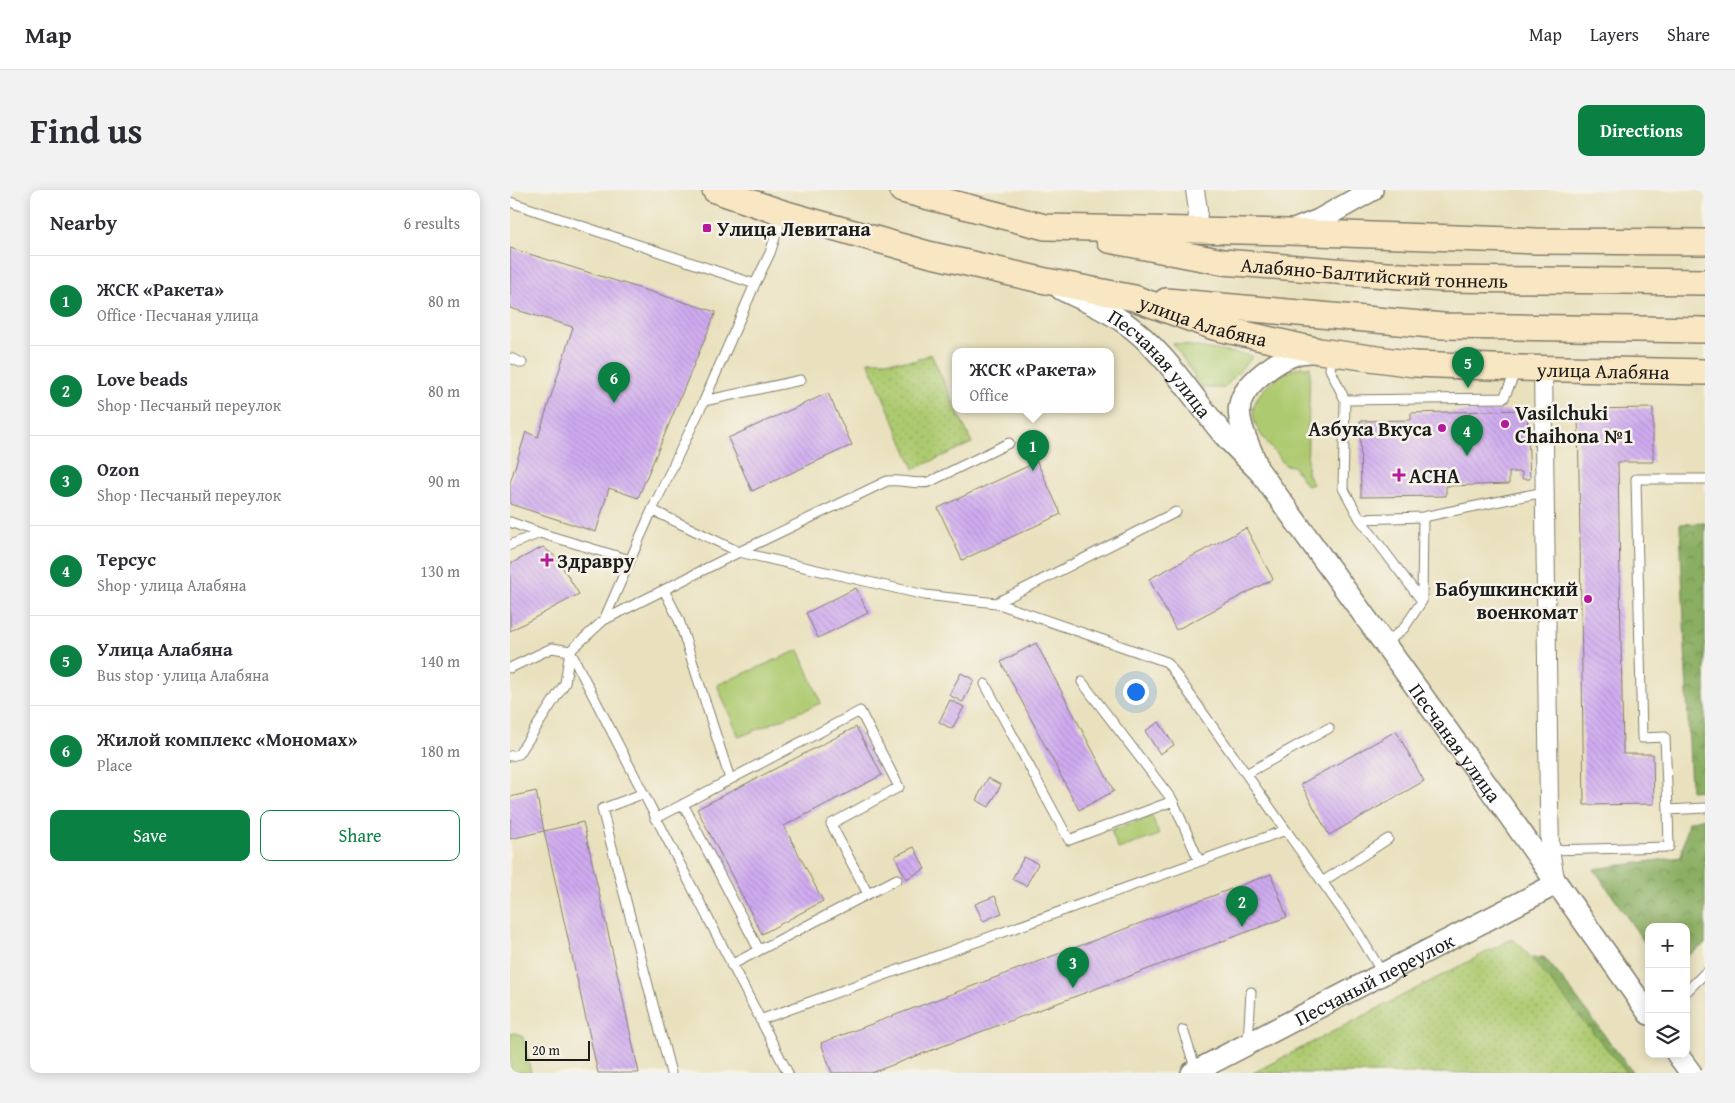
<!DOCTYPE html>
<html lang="en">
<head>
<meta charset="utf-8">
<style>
  body { margin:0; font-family:"Gentium Book Plus",serif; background:#f2f2f3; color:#2b2b33 }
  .controls { position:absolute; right:15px; bottom:15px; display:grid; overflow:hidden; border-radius:10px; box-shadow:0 2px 12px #0003 }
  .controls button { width:45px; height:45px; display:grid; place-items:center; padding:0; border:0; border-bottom:1px solid #e1e1e2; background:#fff; color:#2b2b33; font:25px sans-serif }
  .scale { position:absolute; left:15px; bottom:12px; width:65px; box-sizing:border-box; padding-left:5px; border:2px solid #1c1c1c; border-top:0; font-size:14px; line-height:18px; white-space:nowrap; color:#1c1c1c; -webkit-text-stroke:4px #f7f3e8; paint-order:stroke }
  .you { position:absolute; left:625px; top:501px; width:18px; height:18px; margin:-12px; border:4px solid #fff; border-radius:50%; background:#1a73e8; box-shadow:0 0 0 8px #1a73e833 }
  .badge { display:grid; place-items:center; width:32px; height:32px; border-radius:50%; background:#0b8043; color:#fff; font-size:16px; font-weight:700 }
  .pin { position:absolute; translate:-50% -41px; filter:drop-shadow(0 1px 2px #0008) }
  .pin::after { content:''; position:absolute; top:26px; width:18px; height:15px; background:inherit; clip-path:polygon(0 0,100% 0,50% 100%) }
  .popup { position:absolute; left:442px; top:158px; width:162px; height:65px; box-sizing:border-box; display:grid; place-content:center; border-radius:10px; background:#fff; filter:drop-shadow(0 1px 4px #0005); font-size:16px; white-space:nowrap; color:#7c7c81 }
  .popup b { font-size:19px; color:#2b2b33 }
  .popup::after { content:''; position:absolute; left:50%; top:100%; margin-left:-10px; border:10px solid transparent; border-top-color:#fff }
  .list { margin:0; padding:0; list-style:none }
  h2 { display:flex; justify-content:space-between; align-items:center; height:65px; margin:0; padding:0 20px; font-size:21px }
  h2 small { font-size:16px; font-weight:400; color:#7c7c81 }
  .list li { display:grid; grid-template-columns:32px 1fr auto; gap:15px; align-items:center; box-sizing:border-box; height:90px; padding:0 20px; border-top:1px solid #e1e1e2 }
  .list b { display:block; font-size:19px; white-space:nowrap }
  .list p { margin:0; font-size:16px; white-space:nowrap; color:#7c7c81 }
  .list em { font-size:16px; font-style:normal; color:#7c7c81 }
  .actions { display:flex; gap:10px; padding:15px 20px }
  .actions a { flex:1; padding:11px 0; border:1px solid #0b8043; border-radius:10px; text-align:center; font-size:18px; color:#0b8043 }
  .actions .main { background:#0b8043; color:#fff }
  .icon { flex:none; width:28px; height:28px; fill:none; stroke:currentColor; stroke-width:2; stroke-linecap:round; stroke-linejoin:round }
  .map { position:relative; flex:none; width:1195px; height:883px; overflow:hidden; border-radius:10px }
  header { display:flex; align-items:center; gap:30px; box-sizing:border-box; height:70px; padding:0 25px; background:#fff; border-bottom:1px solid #e1e1e2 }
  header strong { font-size:24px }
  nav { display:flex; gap:28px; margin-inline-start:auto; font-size:18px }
  .intro { display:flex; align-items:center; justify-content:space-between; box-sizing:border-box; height:120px; padding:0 30px }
  h1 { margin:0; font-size:35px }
  .button { padding:12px 22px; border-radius:10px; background:#0b8043; color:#fff; font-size:18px; font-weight:700 }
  main { display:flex; gap:30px; padding:0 30px }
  aside { flex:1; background:#fff; border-radius:10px; box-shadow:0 2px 12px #0003 }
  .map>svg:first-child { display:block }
</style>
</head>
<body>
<header>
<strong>Map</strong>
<nav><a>Map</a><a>Layers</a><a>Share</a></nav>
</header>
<div class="intro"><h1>Find us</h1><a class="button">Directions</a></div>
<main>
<aside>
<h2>Nearby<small>6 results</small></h2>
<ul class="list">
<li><span class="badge">1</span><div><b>ЖСК «Ракета»</b><p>Office · Песчаная улица</p></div><em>80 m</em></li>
<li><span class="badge">2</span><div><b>Love beads</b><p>Shop · Песчаный переулок</p></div><em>80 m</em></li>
<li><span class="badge">3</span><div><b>Ozon</b><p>Shop · Песчаный переулок</p></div><em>90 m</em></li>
<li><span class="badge">4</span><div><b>Терсус</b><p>Shop · улица Алабяна</p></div><em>130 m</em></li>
<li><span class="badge">5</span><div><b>Улица Алабяна</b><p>Bus stop · улица Алабяна</p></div><em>140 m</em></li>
<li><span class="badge">6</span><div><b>Жилой комплекс «Мономах»</b><p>Place</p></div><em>180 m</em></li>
</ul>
<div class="actions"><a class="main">Save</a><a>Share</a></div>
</aside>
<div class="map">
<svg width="1195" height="883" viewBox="0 0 1195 883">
  <defs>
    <pattern id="forest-crowns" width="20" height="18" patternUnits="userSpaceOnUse" patternTransform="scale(1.25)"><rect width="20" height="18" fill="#8aae62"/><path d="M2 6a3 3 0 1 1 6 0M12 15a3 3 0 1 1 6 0" fill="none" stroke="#708d50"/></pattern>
    <pattern id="park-dots" width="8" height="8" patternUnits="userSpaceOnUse" patternTransform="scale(1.25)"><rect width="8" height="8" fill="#adca70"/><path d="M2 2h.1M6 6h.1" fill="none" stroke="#94ad60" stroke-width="1.8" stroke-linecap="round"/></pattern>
    <pattern id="building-back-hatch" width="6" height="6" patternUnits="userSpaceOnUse" patternTransform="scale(1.25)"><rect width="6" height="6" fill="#cfaaf0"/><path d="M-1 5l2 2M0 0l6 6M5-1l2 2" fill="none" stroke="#b192cd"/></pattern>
  </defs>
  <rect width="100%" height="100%" fill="#f7f3e8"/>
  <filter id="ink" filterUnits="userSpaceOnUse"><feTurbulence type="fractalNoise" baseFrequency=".02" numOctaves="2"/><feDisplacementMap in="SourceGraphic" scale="10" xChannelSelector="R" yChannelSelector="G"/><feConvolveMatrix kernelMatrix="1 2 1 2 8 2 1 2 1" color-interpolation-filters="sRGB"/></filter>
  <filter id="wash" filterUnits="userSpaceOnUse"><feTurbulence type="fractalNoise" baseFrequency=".0096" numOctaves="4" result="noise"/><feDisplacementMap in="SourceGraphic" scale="20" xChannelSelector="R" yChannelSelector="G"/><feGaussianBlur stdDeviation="1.12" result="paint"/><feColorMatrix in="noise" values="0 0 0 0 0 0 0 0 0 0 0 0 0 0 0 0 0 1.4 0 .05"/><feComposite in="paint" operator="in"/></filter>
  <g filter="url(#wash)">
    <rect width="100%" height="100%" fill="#e9e1be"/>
    <path fill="#adca70" stroke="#647346" d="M 663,153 L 743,166 L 714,198 L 692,198 Z
      M 792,177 L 800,177 L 797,283 L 803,294 L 797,296 L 783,276 L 775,275 C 765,262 751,248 745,233 C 735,205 770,182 792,177 Z
      M 289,460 L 311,513 L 229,547 L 207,495 Z
      M 642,626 L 649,645 L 608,659 L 601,640 Z
      M 5,843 L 13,847 L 21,883 L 0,883 L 0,844 Z"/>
    <path fill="url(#forest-crowns)" stroke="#53653f" d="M 1195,333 L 1195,600 L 1181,601 L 1170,334 Z
      M 1195,628 L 1195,754 L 1176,767 L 1176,737 L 1139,737 L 1139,759 L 1084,679 L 1171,667 L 1178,632 Z
      M 1034,767 L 1050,786 L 1123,883 L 1058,883 L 1012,775 L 1022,768 Z"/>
    <path fill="url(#park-dots)" stroke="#647346" d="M 421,164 L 462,253 L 404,279 L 358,171 L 404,171 Z
      M 1002,749 L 1012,757 L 1117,883 L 743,883 Z"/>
    <g id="blocks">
      <path fill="url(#building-back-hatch)" d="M 0,58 L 206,122 L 128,308 L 99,298 L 86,342 L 0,314 L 0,293 L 16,242 L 28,247 L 63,137 L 0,118 Z
        M 318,203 L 342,255 L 242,301 L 218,248 Z
        M 1143,218 L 1143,272 L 1108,272 L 1113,564 L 1143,564 L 1144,614 L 1074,615 L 1068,219 Z
        M 1017,220 L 1020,289 L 1012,289 L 1012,282 L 999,282 L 999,294 L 936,296 L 936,306 L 851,307 L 850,231 L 901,230 L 901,223 Z
        M 527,272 L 551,324 L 452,370 L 428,318 Z
        M 736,338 L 763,389 L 666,440 L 639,389 Z
        M 33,357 L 46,367 L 69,404 L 0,441 L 0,374 Z
        M 346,398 L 358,423 L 308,448 L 296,423 Z
        M 526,453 L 604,601 L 569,620 L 491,472 Z
        M 451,483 L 464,490 L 453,512 L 439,505 Z
        M 440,510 L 454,517 L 442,539 L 429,532 Z
        M 649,532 L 664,555 L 650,564 L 635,541 Z
        M 346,537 L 372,585 L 274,636 L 313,711 L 252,744 L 187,619 Z
        M 886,541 L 914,591 L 819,645 L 791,594 Z
        M 478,588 L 491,595 L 479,617 L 466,610 Z
        M 26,601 L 34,641 L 0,649 L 0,607 Z
        M 73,632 L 105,773 L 129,883 L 88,883 L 34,641 Z
        M 404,657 L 415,679 L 396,689 L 385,666 Z
        M 514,667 L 528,674 L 516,696 L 502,689 Z
        M 761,684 L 777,727 L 361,883 L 322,883 L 311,853 Z
        M 485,706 L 492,723 L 473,731 L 465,714 Z"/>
    </g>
  </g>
  <g filter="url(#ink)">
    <use href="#blocks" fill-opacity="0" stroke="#827e6d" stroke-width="1"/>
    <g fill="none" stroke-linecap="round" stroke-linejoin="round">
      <g stroke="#827e6d" stroke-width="11">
        <path id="service" d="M 0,12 L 245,94
          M 822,165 L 820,179 L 835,210 L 994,208 L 1006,181
          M 0,168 L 12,173
          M 835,210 L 833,298 L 850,329 L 912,411 L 894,438 L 875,454
          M 194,211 L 291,190
          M 1195,289 L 1126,289 L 1132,548 L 1155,547 L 1158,620 L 1195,618
          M 142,320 L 229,362 L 415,405 L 486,413 L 657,472 L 847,741 L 873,784
          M 850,329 L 913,327
          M 0,332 L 30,343 L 120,370
          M 0,355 L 30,343
          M 154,400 L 169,430 L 220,589
          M 912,411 L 913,327 L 1034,302
          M 486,413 L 666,322
          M 94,430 L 142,320 L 194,211 L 245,94 L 260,63 L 273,23
          M 60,461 L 278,883
          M 0,478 L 42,458 L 60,461
          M 572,492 L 663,611 L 689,671
          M 475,494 L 559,650 L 663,611
          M 0,566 L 9,564 L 55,493 L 60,461 L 94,430 L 229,362 L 377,291 C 392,289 405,295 419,292 L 499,253
          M 736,584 L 819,538
          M 132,604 L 92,619 L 161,883
          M 173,614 L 249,760
          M 145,629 L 350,521 L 389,597 L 321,634 L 358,704
          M 1040,660 L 1159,657 L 1158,620
          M 812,692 L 878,649
          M 221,775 L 387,689
          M 1176,802 L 1195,783
          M 250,830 L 776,640
          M 673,840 L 686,880
          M 738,853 L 741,802"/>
      </g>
      <g stroke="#827e6d" stroke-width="20">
        <path id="minor" d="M 685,0 L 688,20 L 687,41
          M 1033,179 L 1039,615 L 1040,660 L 1045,688"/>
      </g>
      <g stroke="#827e6d" stroke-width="24">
        <g id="tertiary">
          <path d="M 779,42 L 809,30 L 862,0"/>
          <path id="s1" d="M 551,99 C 573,110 596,119 615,133 C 655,161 682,207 713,244 C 725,257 738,270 750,282 L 998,624 L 1139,824"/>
          <path d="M 746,273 C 740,257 726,232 730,214 C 735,192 769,169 790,163 C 796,162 803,162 809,161"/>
          <path d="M 1167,864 L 1181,883"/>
          <path id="s2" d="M 682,883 L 1046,694"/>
        </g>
      </g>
      <g stroke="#827e6d" stroke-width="28">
        <g id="secondary">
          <path id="s3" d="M 205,0 L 273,23 L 418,64 L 531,90 L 624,108 L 704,137 L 809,161 L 904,174 L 1007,178 L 1195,182"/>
          <path d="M 392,0 L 535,37 L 779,42 L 1026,51 L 1195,52"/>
          <path id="s4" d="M 599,50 L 713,72 L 863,84 L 933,89 L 1195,92"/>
          <path d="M 656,111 L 933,136 L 1195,140"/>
        </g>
      </g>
      <use href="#service" stroke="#fff" stroke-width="9"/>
      <use href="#minor" stroke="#fff" stroke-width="18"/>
      <use href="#tertiary" stroke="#fff" stroke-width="21"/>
      <use href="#secondary" stroke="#f9e7c3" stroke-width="25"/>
    </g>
  </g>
  <g fill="#b5179e" stroke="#f7f3e8" stroke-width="2">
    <rect x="192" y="33" width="10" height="10" rx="2.5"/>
    <circle cx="995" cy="234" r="5"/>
    <circle cx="932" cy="238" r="5"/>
    <path d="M886.5 277.5h5v5h5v5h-5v5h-5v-5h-5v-5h5z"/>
    <path d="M34.5 362.5h5v5h5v5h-5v5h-5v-5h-5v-5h5z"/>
    <circle cx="1078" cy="409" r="5"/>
  </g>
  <g text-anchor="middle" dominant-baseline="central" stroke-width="5" stroke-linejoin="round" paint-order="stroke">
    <g font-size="20" font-weight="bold" fill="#1c1c1c" stroke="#f7f3e8" text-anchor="start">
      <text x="207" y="38">Улица Левитана</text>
      <text x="1005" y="222">Vasilchuki<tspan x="1005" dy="23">Chaihona №1</tspan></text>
      <text x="922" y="238" text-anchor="end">Азбука Вкуса</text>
      <text x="899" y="285">АСНА</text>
      <text x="47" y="370">Здравру</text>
      <text x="1068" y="398" text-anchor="end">Бабушкинский<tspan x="1068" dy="23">военкомат</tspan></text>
    </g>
    <g font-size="20" fill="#1c1c1c" stroke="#f7f3e8">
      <text stroke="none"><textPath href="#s4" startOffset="268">Алабяно-Балтийский тоннель</textPath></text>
      <text stroke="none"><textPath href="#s3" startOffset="506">улица Алабяна</textPath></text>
      <text stroke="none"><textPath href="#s1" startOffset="126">Песчаная улица</textPath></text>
      <text stroke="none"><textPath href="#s3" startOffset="911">улица Алабяна</textPath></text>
      <text stroke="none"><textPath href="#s1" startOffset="608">Песчаная улица</textPath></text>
      <text stroke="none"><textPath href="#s2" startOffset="205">Песчаный переулок</textPath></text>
    </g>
  </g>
</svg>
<div class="controls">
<button>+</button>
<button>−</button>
<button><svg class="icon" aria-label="layers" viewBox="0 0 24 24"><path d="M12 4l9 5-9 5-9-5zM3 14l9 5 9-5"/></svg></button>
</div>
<div class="scale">20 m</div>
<div class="you"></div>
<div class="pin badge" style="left:523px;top:281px">1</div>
<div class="popup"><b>ЖСК «Ракета»</b>Office</div>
<div class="pin badge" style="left:732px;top:737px">2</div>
<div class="pin badge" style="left:563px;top:798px">3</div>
<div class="pin badge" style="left:957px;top:266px">4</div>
<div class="pin badge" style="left:958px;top:198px">5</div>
<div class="pin badge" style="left:104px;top:213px">6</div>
</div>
</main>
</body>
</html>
